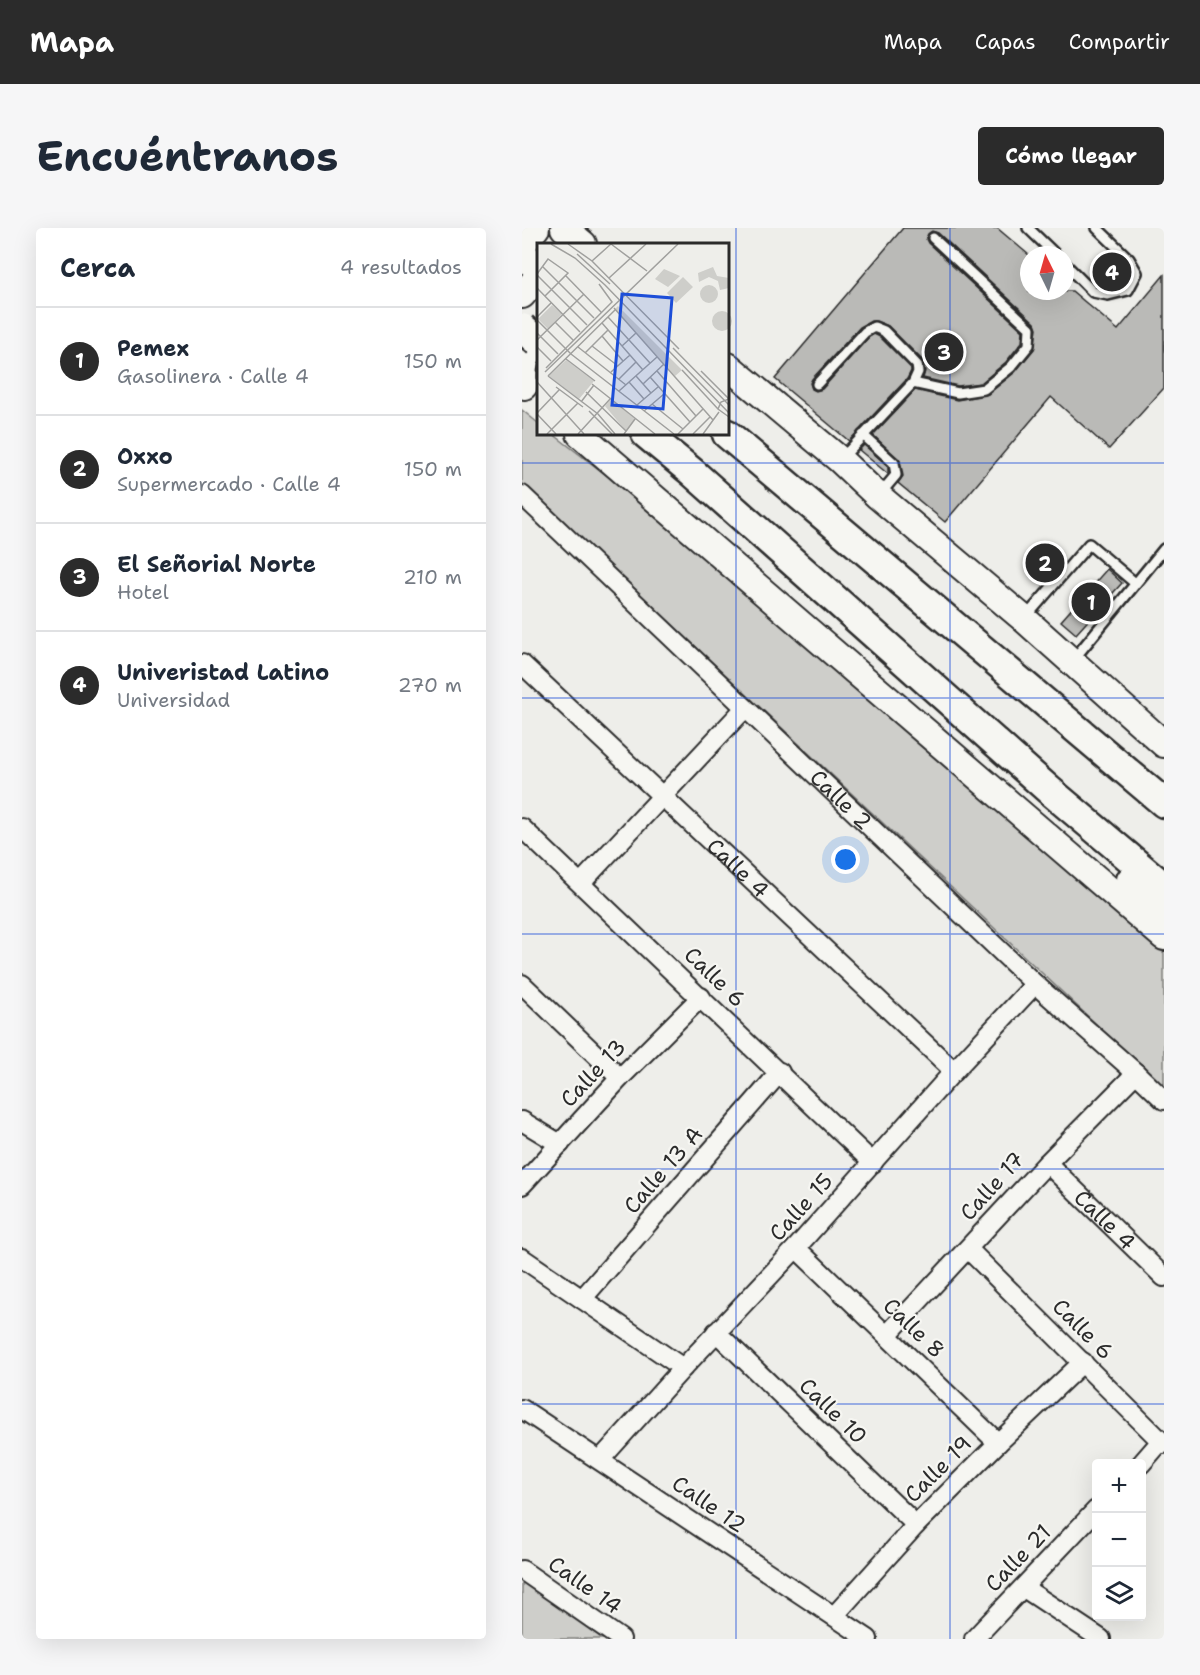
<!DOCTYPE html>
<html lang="es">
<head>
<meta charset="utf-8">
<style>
  body { margin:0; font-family:"Shantell Sans",sans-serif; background:#f6f6f7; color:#1f2937 }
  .controls { position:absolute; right:18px; bottom:18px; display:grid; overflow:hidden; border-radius:6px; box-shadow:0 6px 24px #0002 }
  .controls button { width:54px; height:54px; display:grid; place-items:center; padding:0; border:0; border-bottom:2px solid #e0e1e3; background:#fff; color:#1f2937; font:30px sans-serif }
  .compass { position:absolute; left:498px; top:18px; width:54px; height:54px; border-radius:50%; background:#fff; box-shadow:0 6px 24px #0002; rotate:355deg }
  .you { position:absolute; left:324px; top:632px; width:21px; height:21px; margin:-15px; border:4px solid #fff; border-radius:50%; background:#1a73e8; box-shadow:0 0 0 9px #1a73e833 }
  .badge { display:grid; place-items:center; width:39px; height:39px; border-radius:50%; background:#2b2b2b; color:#fff; font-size:20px; font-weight:700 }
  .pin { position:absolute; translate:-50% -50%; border:3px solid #fff; box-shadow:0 2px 6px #0006 }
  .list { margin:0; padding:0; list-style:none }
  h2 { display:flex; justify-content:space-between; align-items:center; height:78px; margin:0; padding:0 24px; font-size:26px }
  h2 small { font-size:20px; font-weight:400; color:#747a83 }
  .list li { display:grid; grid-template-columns:39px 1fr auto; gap:18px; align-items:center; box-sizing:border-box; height:108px; padding:0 24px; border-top:2px solid #e0e1e3 }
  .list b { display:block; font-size:22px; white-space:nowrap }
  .list p { margin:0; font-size:20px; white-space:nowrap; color:#747a83 }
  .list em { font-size:20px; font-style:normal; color:#747a83 }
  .icon { flex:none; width:33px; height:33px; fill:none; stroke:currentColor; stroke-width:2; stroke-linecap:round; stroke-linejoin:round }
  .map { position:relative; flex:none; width:642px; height:1411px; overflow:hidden; border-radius:6px }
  header { display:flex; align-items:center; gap:36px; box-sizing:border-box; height:84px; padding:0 30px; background:#2b2b2b; color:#fff }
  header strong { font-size:28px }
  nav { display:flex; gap:33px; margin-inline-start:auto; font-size:21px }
  .intro { display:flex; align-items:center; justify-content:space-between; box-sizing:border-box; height:144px; padding:0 36px }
  h1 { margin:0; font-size:42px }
  .button { padding:15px 27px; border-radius:6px; background:#2b2b2b; color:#fff; font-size:21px; font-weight:700 }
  main { display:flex; gap:36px; padding:0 36px }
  aside { flex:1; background:#fff; border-radius:6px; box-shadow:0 6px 24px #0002 }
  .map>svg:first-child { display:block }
</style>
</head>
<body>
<header>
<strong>Mapa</strong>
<nav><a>Mapa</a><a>Capas</a><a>Compartir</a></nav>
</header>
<div class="intro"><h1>Encuéntranos</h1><a class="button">Cómo llegar</a></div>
<main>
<aside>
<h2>Cerca<small>4 resultados</small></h2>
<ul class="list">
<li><span class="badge">1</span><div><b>Pemex</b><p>Gasolinera · Calle 4</p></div><em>150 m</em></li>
<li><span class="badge">2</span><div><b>Oxxo</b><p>Supermercado · Calle 4</p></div><em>150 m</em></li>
<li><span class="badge">3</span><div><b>El Señorial Norte</b><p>Hotel</p></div><em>210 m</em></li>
<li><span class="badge">4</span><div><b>Univeristad Latino</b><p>Universidad</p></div><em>270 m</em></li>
</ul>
</aside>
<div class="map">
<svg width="642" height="1411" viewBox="0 0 642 1411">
  <rect width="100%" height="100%" fill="#eeeeea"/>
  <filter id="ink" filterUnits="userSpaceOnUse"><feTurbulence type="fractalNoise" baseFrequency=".0167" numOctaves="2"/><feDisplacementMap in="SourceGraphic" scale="12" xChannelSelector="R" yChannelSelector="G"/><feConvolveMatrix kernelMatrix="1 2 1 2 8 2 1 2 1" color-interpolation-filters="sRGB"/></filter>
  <g filter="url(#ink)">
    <path fill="#cececa" stroke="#7c7c7a" stroke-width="1.5" d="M 0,182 L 16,195 L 16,206 L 31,206 L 175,317 L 642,725 L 642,860 L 0,255 Z
      M 0,1352 L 86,1411 L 0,1411 Z"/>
    <path fill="#babab7" stroke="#2b2b2b" stroke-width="1.5" d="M 381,0 L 475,0 L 507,27 L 507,63 L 550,63 L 596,102 L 642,47 L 642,160 L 587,221 L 529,169 L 423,294 L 376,255 L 381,248 L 378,233 L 351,207 L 393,162 L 435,172 L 466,166 L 493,144 L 512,121 L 515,100 L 513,95 L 416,5 L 410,3 L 406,6 L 404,11 L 406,15 L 501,103 L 500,114 L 484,134 L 459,155 L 436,158 L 401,150 L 403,143 L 400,132 L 366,98 L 354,93 L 349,93 L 338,99 L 290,151 L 288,155 L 290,161 L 294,163 L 300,161 L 347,109 L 352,106 L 358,109 L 389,140 L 389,143 L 385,151 L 327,213 L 253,151 Z
      M 342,217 L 366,238 L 366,246 L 337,222 Z
      M 585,341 L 600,355 L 554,406 L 539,393 Z"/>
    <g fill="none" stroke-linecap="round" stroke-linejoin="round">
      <g stroke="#2b2b2b" stroke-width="14">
        <path id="service" d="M 506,0 L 534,27
          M 543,36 L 571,64 L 586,67 L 606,62 L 615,45 L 607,31 L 575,0
          M 295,156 L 343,104 L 352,99 L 362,103 L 395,137 L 396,144 L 391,155
          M 341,207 L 372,235 L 374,247 L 358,266
          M 320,230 L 391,155 L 436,165 L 462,161 L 489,139 L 507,117 L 508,100 L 411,10
          M 503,390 L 567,316 L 613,355
          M 551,432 L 642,321"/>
      </g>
      <g stroke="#2b2b2b" stroke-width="22">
        <g id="minor">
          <path id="s1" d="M 0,267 L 513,756 L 614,845 L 642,872"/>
          <path id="s2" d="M 0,436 L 432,843"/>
          <path d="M 0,600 L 351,935"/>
          <path d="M 59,655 L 223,480"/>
          <path d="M 0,756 L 98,850"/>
          <path d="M 0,893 L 38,916"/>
          <path id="s3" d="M 525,935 L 642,1049"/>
          <path d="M 0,957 L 98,850 L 179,769"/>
          <path d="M 274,1020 L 476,1215"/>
          <path d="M 446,1021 L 642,1216"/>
          <path d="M 0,1030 L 161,1140"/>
          <path d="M 60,1071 L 258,844"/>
          <path d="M 194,1104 L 394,1297"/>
          <path d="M 365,1107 L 525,935 L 614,845"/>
          <path d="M 0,1181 L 346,1411"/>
          <path d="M 78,1232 L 161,1140 L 274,1020 L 432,843 L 513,756"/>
          <path d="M 619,1236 L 639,1213"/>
          <path d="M 0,1342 L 99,1411"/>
          <path d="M 502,1360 L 579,1411"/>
          <path d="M 312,1388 L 394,1297 L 476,1215 L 561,1134"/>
          <path d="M 452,1411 L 574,1282"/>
        </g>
      </g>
      <g stroke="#2b2b2b" stroke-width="30">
        <path id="secondary" d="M 42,0 L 61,16
          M 0,17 L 14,0
          M 0,67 L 16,49
          M 206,138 L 318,232 L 356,268 L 502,391 L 642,516
          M 2,158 C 0,136 3,129 16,112
          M 58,206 L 642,709"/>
      </g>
      <g stroke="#2b2b2b" stroke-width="33">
        <path id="trunk" d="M 0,26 L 16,40
          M 124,206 L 170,244 L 527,562 L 642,659
          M 205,206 L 642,575
          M 609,652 L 642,684"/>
      </g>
      <use href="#service" stroke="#f6f6f2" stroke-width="9"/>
      <use href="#minor" stroke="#f6f6f2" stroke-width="18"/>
      <use href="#secondary" stroke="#f6f6f2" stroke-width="26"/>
      <use href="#trunk" stroke="#f6f6f2" stroke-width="28"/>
      <g stroke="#2b2b2b" stroke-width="33" stroke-linecap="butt">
        <path id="trunk-bridge" d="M 0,100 L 16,114"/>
      </g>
      <use href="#trunk-bridge" stroke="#f6f6f2" stroke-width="28"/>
    </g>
  </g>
  <path fill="none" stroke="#1d4ed8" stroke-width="1.5" stroke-opacity="0.55" d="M 214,0 L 214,1411M 428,0 L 428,1411M 0,235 L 642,235M 0,470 L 642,470M 0,706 L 642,706M 0,941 L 642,941M 0,1176 L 642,1176"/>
  <g text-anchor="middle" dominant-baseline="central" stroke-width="4.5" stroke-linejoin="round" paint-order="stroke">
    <g font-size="22" fill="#2b2b2b" stroke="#f6f6f2">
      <text stroke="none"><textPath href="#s1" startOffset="441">Calle 2</textPath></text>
      <text stroke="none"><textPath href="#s2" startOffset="297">Calle 4</textPath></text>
      <text transform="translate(193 749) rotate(44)">Calle 6</text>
      <text transform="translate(71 845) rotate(-47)">Calle 13</text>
      <text transform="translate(141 942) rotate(-49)">Calle 13 A</text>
      <text transform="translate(470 958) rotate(-48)">Calle 17</text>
      <text transform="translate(279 979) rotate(-48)">Calle 15</text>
      <text stroke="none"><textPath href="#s3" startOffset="81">Calle 4</textPath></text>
      <text transform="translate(392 1100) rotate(44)">Calle 8</text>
      <text transform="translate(561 1101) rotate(45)">Calle 6</text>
      <text transform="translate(311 1183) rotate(44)">Calle 10</text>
      <text transform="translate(416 1241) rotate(-45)">Calle 19</text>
      <text transform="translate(187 1276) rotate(34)">Calle 12</text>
      <text transform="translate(496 1330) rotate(-46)">Calle 21</text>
      <text transform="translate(63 1357) rotate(35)">Calle 14</text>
    </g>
  </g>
  <g transform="translate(15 15)">
    <rect width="192" height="192" fill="#eeeeea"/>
    <path d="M 176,24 L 180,33 L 192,35 L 192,45 L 183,47 L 181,38 L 172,34 L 162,39 L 161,30 ZM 127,26 L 143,33 L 131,44 L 118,36 ZM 146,34 L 156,44 L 139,60 L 130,50 ZM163 51a9 9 0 1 1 18 0a9 9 0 1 1-18 0ZM 15,62 L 25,71 L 11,86 L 1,76 ZM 81,63 L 145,127 L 138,133 L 78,66 ZM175 78a10 10 0 1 1 20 0a10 10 0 1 1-20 0ZM 29,117 L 57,138 L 42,156 L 12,133 ZM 74,156 L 98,176 L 89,188 L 68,163 Z" fill="#cececa"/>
    <path fill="none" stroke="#a0a09e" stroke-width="1.5" d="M 14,1 L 38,15 L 68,42 L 192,170M 31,1 L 55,18 L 142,106M 74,1 L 110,28M 40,11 L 73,41M 55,18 L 74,1M 5,23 L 57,75M 0,31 L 11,16 L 31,30 L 8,53M 0,32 L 50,82M 29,33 L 64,69M 72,35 L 109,1M 0,45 L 43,89M 77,65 L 176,177M 0,74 L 14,60M 71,74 L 113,120M 0,77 L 34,111 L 137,191M 18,79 L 36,97M 65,80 L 106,127M 0,90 L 21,111M 65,93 L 86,118M 0,97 L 47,51M 55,103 L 81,123M 85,103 L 99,90M 0,104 L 14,118M 41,104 L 89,142M 136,105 L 192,162M 48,110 L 71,87M 29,116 L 58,138M 9,125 L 75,59 L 62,41M 145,127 L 181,166M 120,128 L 159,173M 164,128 L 192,156 L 184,159 L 181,166 L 192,174M 8,129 L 141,1M 74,129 L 93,112M 11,133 L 78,67M 11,133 L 61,171 L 78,191M 99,133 L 114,150M 113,134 L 153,179M 82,136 L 99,119M 0,139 L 47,191M 92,139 L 107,156M 55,141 L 118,191M 106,141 L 127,121M 19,144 L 46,164M 82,148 L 120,114M 49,149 L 89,188M 44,159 L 57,142M 115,161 L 146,186M 100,162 L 121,144M 52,168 L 75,191M 107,168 L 127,151M 0,170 L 22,147M 0,171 L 19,191M 10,191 L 41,160M 41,191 L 74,155M 87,191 L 98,176M 141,191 L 166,166M 156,191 L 173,174M 166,191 L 182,169"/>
    <path fill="#1d4ed8" fill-opacity="0.15" stroke="#1d4ed8" stroke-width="3" d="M 85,51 L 135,55 L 126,166 L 75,162 Z"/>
    <rect width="192" height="192" fill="none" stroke="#2b2b2b" stroke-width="3"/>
  </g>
</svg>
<div class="controls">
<button>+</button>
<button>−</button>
<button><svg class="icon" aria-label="layers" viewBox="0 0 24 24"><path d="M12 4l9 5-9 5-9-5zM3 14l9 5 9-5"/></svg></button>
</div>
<svg class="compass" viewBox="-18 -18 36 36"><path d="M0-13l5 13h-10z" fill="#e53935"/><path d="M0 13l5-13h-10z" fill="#747a83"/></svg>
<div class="you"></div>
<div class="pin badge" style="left:569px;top:374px">1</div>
<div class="pin badge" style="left:523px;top:335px">2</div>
<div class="pin badge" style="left:422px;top:124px">3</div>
<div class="pin badge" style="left:590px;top:44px">4</div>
</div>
</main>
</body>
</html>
